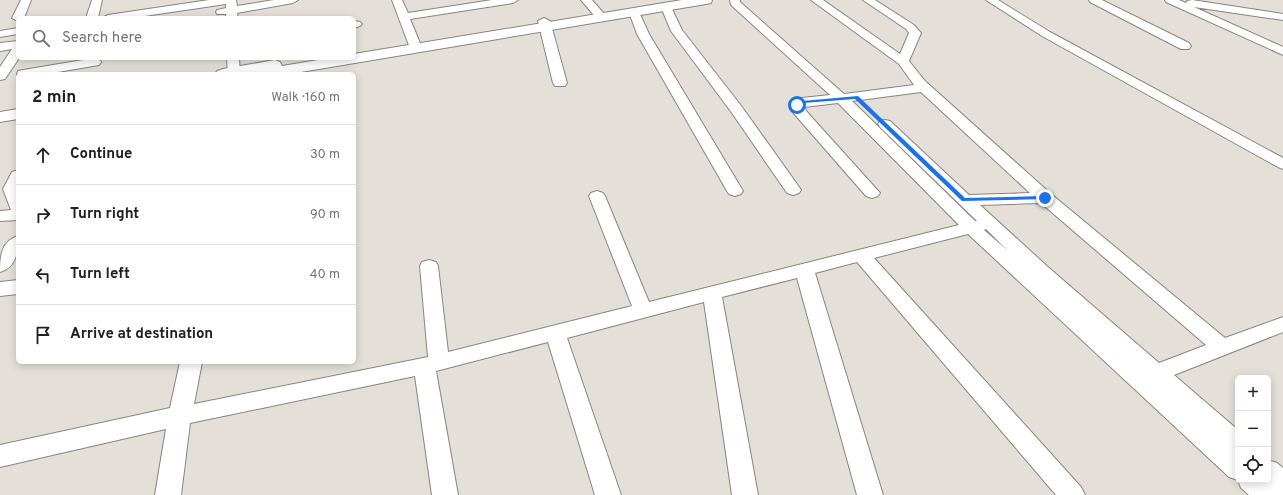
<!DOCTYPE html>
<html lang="en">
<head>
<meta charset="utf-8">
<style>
  body { margin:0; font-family:Overpass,sans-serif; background:#f2f2f2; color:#202124 }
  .controls { position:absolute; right:12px; bottom:12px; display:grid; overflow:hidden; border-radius:6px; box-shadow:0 2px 10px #0003 }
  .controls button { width:36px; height:36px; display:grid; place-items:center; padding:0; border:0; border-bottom:1px solid #e0e0e0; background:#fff; color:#202124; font:20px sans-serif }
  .stop { position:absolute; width:12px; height:12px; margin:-9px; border:3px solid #1a73e8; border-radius:50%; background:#fff }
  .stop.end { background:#1a73e8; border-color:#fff; box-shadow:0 1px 4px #0008 }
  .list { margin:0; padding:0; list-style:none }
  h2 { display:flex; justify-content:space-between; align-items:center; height:52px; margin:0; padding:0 16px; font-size:17px }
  h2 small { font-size:13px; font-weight:400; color:#757577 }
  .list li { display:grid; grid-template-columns:26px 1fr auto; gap:12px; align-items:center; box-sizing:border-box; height:60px; padding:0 16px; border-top:1px solid #e0e0e0 }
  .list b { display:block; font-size:15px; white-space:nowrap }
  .list em { font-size:13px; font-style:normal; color:#757577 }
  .icon { flex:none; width:22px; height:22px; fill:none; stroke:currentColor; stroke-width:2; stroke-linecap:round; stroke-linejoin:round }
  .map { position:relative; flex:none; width:1283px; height:495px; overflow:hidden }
  .search { position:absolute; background:#fff; box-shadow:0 2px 10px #0003; left:16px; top:16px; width:340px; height:44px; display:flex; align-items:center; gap:10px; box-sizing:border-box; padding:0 14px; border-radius:6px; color:#757577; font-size:15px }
  .panel { position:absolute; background:#fff; box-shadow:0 2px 10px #0003; left:16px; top:72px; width:340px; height:292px; border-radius:6px }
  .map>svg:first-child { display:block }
</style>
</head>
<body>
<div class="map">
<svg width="1283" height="495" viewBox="0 0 1283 495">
  <rect width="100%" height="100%" fill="#e4e0d9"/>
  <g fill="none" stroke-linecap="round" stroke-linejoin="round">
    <g stroke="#88857f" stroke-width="2">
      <path id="minor" d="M 21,0 L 31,0 L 24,18 L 18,18 L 18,21 L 12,18 Z
        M 92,0 L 102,0 L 98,18 L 86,18 Z
        M 209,0 L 236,0 L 237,6 L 274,0 L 298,0 L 293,3 L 237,13 L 238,18 L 226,18 L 226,14 L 217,14 L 216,12 L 217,10 L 226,8 L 226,4 L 131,18 L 102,18 L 108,15 Z
        M 392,0 L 402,0 L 408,13 L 492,0 L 518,0 L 513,3 L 410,19 L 422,48 L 420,51 L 412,51 L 410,48 Z
        M 581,0 L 592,0 L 606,16 L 608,18 L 606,20 L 598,20 Z
        M 730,0 L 740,0 L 740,2 L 844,94 L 914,85 L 899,64 L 811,0 L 823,0 L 900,54 L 909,33 L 906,29 L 863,0 L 875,0 L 914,25 L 921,33 L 909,61 L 925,81 L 1051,194 L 1225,338 L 1283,317 L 1283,332 L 1174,375 L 1238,430 L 1238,480 L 1268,480 L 1268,460 L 1277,463 L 1283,468 L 1283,495 L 1249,495 L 1241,488 L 1238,480 L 1229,477 L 968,234 L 874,258 L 1081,487 L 1085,495 L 1056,495 L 857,262 L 815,273 L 883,495 L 857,495 L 797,278 L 722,297 L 758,495 L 732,495 L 704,302 L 567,338 L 621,495 L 595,495 L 548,342 L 436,371 L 458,495 L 432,495 L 415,376 L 190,423 L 181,495 L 155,495 L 166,429 L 0,467 L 0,445 L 170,408 L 180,362 L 202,362 L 194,404 L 428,357 L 420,266 L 422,262 L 429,260 L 436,262 L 438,266 L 448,352 L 632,306 L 589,196 L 591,193 L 597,191 L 603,193 L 605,196 L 649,302 L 959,225 L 838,103 L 804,107 L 807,112 L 880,193 L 878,196 L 872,198 L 866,196 L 790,109 L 792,102 L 802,98 L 830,95 L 731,5 ZM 921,92 L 1030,193 L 969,195 L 890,121 L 885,120 L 880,121 L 878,124 L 880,127 L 977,221 L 975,221 L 852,101 ZM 1041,203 L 1206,345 L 1159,363 L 1049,268 L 980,205 ZM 986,229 L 1008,251 L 984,230 Z
        M 986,0 L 998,0 L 1050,32 L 1283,158 L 1283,169 L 1278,167 L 1042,36 Z
        M 1089,0 L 1102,0 L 1189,43 L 1191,46 L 1189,49 L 1181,49 L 1090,2 Z
        M 1165,0 L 1179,0 L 1186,3 L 1187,1 L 1192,0 L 1283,14 L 1283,20 L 1194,7 L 1283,47 L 1283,55 L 1166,2 Z
        M 666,4 L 670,5 L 682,30 L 742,107 L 799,187 L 801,190 L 799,193 L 793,195 L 787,193 L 732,113 L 671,31 L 661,7 Z
        M 634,9 L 639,12 L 649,34 L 743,191 L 741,194 L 735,196 L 729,194 L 727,191 L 637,34 L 629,12 Z
        M 544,18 L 550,21 L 567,83 L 565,86 L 555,86 L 553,83 L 538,21 Z
        M 354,21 L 360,22 L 362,24 L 360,26 L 354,28 Z
        M 18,28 L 18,34 L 0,37 L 0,31 Z
        M 18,41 L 19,58 L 5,79 L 0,80 L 0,67 L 12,49 L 0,51 L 0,43 Z
        M 95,58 L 99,59 L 101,62 L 99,65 L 46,74 L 18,74 L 18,76 L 17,74 L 18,71 L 23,70 Z
        M 227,58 L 239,58 L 240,74 L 228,74 Z
        M 18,170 L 18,220 L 0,221 L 0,211 L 11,210 L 3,189 L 12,172 Z
        M 18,236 C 18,251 17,267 0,272 C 0,257 1,241 18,236 Z
        M 18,280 L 18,294 L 0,296 L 0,282 Z"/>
    </g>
    <g stroke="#88857f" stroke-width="2">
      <path id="major" d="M 682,0 L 712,0 L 711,3 L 706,4 L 289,74 L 215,74 L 217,71 L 223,69 L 275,60 L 280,62 L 282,66 L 330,58 L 354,58 L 354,54 Z
        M 18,109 L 18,119 L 0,122 L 0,112 Z"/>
    </g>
    <use href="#minor" fill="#fff" fill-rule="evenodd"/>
    <use href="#major" fill="#fff" fill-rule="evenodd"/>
  </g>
  <path fill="#1a73e8" d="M 858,96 L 965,198 L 1045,196 L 1048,198 L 1045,199 L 962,201 L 855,99 L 803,103 L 797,106 L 795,105 L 802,101 Z"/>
</svg>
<div class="controls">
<button>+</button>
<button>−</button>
<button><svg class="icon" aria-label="locate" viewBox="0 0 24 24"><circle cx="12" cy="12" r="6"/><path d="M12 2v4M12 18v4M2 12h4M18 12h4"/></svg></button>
</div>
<div class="stop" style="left:797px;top:105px"></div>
<div class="stop end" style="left:1045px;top:198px"></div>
<div class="search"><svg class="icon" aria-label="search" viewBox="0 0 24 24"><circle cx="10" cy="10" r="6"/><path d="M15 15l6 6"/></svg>Search here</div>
<section class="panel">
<h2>2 min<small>Walk · 160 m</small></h2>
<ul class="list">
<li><svg class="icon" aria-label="ahead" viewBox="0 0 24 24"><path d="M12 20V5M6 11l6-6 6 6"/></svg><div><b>Continue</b></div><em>30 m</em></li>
<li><svg class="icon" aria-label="right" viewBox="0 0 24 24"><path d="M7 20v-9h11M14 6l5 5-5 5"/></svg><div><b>Turn right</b></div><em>90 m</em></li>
<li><svg class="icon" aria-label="left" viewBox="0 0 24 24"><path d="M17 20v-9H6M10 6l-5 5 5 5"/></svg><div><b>Turn left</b></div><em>40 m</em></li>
<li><svg class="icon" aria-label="arrive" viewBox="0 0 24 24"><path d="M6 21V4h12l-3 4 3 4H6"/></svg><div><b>Arrive at destination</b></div></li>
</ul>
</section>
</div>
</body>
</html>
